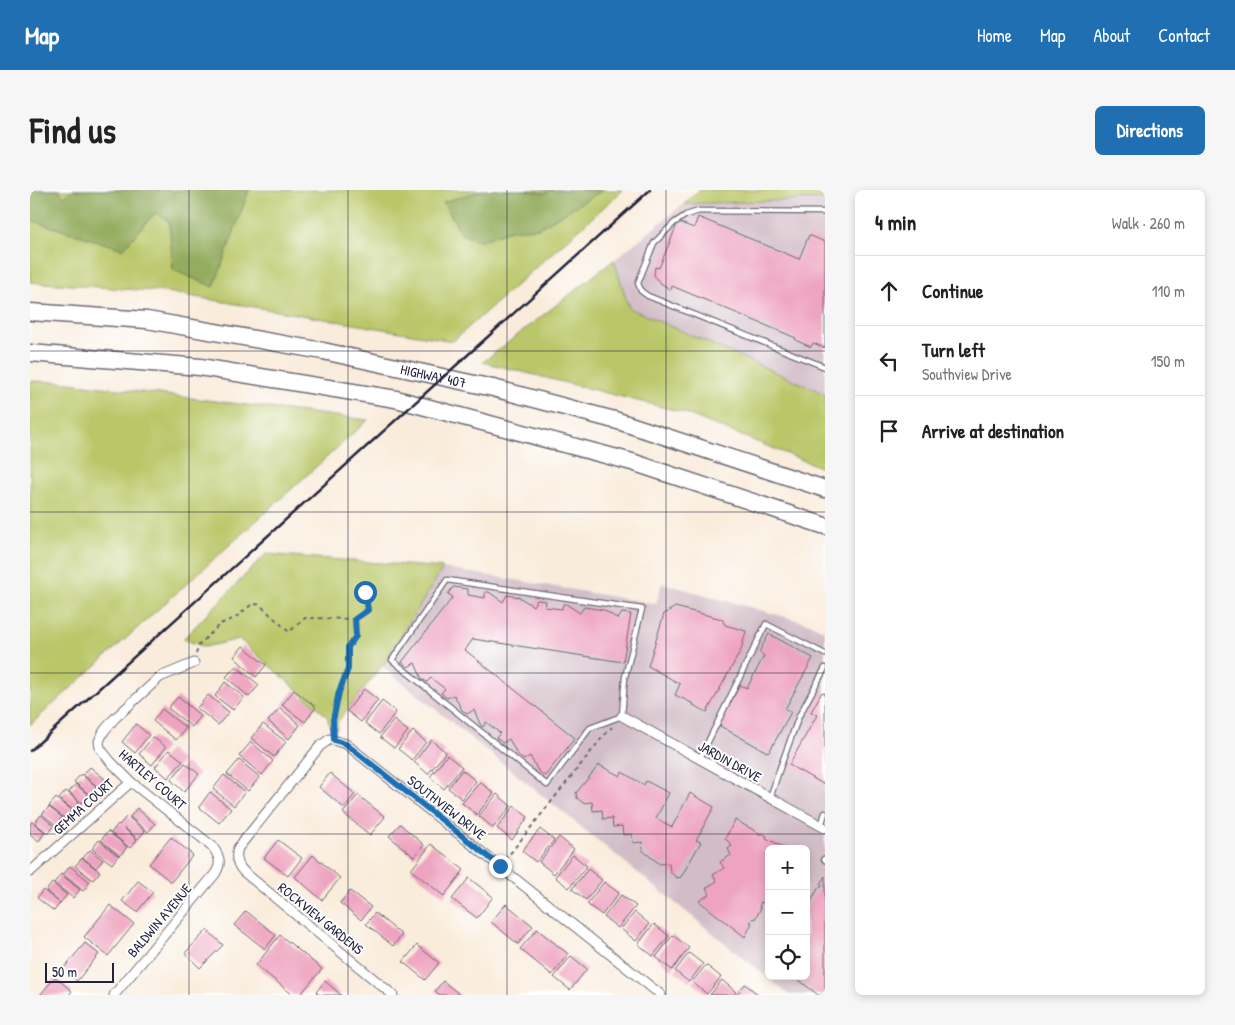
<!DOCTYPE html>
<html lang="en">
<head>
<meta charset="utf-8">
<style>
  body { margin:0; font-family:"Patrick Hand",sans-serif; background:#f6f6f6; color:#222 }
  .controls { position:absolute; right:15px; bottom:15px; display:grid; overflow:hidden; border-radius:8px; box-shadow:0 2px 8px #0003 }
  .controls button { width:45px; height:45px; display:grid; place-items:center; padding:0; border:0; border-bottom:1px solid #e0e0e0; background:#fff; color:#222; font:25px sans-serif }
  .scale { position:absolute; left:15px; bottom:12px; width:69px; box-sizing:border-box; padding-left:5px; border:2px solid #22223b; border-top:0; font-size:14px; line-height:18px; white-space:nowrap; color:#22223b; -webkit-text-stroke:4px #fff; paint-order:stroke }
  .stop { position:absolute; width:15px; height:15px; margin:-11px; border:4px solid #1f6fb2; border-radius:50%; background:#fff }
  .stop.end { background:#1f6fb2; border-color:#fff; box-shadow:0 1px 5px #0008 }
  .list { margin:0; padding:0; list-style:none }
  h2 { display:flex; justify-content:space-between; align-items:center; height:65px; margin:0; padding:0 20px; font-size:21px }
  h2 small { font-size:16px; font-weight:400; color:#767676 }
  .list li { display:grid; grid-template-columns:32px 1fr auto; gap:15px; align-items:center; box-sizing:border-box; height:70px; padding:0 20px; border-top:1px solid #e0e0e0 }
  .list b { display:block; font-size:19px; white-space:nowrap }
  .list p { margin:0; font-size:16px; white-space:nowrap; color:#767676 }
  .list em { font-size:16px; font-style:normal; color:#767676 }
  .icon { flex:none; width:28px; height:28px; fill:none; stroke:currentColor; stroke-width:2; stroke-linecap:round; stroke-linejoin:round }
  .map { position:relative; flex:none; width:795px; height:805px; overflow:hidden; border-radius:8px }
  header { display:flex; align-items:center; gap:30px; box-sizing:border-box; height:70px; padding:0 25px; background:#1f6fb2; color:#fff }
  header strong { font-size:24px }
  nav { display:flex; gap:28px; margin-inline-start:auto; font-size:18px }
  .intro { display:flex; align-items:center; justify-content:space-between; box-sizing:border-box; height:120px; padding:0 30px }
  h1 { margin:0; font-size:35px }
  .button { padding:12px 22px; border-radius:8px; background:#1f6fb2; color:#fff; font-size:18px; font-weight:700 }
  main { display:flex; gap:30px; padding:0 30px }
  aside { flex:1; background:#fff; border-radius:8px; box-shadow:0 2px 8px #0003 }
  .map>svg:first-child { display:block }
</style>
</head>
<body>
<header>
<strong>Map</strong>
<nav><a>Home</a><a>Map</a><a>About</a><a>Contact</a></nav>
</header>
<div class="intro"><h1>Find us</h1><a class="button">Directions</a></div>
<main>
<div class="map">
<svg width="795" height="805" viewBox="0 0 795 805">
  <rect width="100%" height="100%" fill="#fff"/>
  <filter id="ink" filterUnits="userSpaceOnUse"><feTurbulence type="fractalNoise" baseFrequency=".02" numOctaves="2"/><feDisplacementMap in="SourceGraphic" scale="10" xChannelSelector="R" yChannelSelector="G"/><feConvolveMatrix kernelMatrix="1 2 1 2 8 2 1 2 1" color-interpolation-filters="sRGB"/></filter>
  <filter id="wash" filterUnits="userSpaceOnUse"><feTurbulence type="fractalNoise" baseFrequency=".0096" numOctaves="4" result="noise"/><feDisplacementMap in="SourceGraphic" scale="20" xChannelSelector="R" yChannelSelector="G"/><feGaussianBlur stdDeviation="1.12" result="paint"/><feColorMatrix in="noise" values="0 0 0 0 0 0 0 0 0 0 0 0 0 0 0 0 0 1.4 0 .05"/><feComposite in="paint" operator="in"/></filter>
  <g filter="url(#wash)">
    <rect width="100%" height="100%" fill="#f9ecdb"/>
    <path fill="#d2bdc6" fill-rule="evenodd" d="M 795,9 L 795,204 L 599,118 L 584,70 L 654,14 Z
      M 413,378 L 626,414 L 632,393 L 781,434 L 795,441 L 795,805 L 759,805 L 352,476 ZM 739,659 L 776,659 L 776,786 L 739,786 Z"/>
    <path fill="#bac769" stroke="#6e7452" d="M 0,0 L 593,0 L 423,151 L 136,102 L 0,92 Z
      M 669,0 L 795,0 L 795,9 L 654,14 Z
      M 584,70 L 599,118 L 795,204 L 795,279 L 652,222 L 453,172 Z
      M 0,191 L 31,192 L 338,230 L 0,535 Z
      M 236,364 L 413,378 L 352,476 L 308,531 L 307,539 L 301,539 L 297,526 L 209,449 L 175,457 L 153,449 Z"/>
    <path fill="#93ac5d" stroke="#5a674c" d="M 0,0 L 29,0 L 34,7 L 42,0 L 219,0 L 184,97 L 143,80 L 139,31 L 125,23 L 93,59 L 0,30 Z
      M 454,0 L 494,0 L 515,3 L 521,0 L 573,0 L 509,38 L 480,40 L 451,51 L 432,45 L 413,12 Z"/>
    <g id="blocks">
      <path fill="#eea4c0" d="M 668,27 L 769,69 L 779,45 L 795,52 L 795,158 L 783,153 L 781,157 L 765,150 L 766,148 L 642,96 L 641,100 L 629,92 L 624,85 L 625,77 L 629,78 L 648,32 L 664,38 Z
        M 423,397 L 438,399 L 438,405 L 455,408 L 455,402 L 459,402 L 473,412 L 477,405 L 489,407 L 503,416 L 507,410 L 516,411 L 515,417 L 532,419 L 533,414 L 536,414 L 550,423 L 554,417 L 574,420 L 588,429 L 592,423 L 601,424 L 593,472 L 443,449 L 435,460 L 545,548 L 515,586 L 508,581 L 500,566 L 494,570 L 487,564 L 479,549 L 473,553 L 466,548 L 470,543 L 456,532 L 453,537 L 451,536 L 444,520 L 437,524 L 432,520 L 424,505 L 417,508 L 411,503 L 415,499 L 401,488 L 397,492 L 392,489 L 385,473 L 378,477 L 372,472 L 423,407 L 418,404 Z
        M 645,417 L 692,429 L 695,435 L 716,441 L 711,460 L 677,522 L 663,515 L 664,514 L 645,505 L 650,494 L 618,476 L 634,424 Z
        M 739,444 L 783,468 L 755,519 L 761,522 L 739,562 L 738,561 L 737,562 L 690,536 L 691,535 L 689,534 L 710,495 L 717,498 L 734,466 L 729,462 Z
        M 213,456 L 236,475 L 226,487 L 204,467 Z
        M 206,476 L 229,495 L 219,507 L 196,487 Z
        M 195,492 L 214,507 L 203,520 L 185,506 Z
        M 334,499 L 348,510 L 331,532 L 317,521 Z
        M 264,500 L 286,517 L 275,532 L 252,515 Z
        M 792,502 L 795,503 L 795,590 L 793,594 L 759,575 L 787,525 L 781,522 Z
        M 178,505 L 199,522 L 188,535 L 167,518 Z
        M 148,507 L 171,526 L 162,537 L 138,518 Z
        M 352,511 L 366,522 L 349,544 L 335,533 Z
        M 250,518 L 270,535 L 259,549 L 238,531 Z
        M 132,519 L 156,538 L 146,550 L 123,531 Z
        M 364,530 L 378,541 L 364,558 L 350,547 Z
        M 106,534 L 119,545 L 105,563 L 92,552 Z
        M 233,534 L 256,552 L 244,567 L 221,548 Z
        M 383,541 L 396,552 L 382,570 L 368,559 Z
        M 123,547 L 136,557 L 122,575 L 109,564 Z
        M 401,550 L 416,562 L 398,584 L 384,572 Z
        M 221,552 L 243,571 L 232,585 L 209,566 Z
        M 139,560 L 153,571 L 138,588 L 125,577 Z
        M 417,565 L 432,577 L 414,599 L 400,587 Z
        M 209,570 L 230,587 L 218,601 L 197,584 Z
        M 155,573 L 169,584 L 154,602 L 141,590 Z
        M 569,575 L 590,586 L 592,582 L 614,595 L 616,591 L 639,603 L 626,628 L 642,637 L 660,603 L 684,617 L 666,650 L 671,652 L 651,687 L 647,688 L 640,682 L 639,673 L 630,674 L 613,661 L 612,652 L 603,653 L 602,644 L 593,645 L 592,636 L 583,637 L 582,628 L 573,629 L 572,620 L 563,621 L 562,612 L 553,613 L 547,608 L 546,603 Z
        M 60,577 L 75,589 L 68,597 L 53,585 Z
        M 432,580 L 446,591 L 432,609 L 418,598 Z
        M 300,583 L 325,604 L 314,618 L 289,597 Z
        M 51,584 L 66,596 L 60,605 L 44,592 Z
        M 194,585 L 215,602 L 204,616 L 183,599 Z
        M 450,592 L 464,603 L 447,625 L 432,613 Z
        M 46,594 L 58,605 L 52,613 L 39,602 Z
        M 36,601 L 49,612 L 43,620 L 29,609 Z
        M 180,602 L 201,619 L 189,633 L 169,617 Z
        M 467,604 L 481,616 L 463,638 L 449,626 Z
        M 328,605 L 355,627 L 340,645 L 313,623 Z
        M 26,608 L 42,620 L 35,629 L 19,616 Z
        M 484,616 L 498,627 L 482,650 L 467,638 Z
        M 19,617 L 32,627 L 26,635 L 12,624 Z
        M 107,618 L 125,634 L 118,642 L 100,627 Z
        M 11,625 L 24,636 L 18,644 L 5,633 Z
        M 97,626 L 115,641 L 108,649 L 94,638 L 107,650 L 100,658 L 81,643 L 88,634 L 89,635 Z
        M 705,630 L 729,643 L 728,644 L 730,645 L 731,643 L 737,646 L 736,648 L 757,659 L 739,659 L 739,703 L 733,713 L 731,712 L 729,717 L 731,718 L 725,729 L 723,728 L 720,732 L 722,733 L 715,747 L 669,711 L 680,704 L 676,698 L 687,691 L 683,685 L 694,678 L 690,672 L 701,665 L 698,659 L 702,656 L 698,651 L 695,649 Z
        M 2,632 L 15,642 L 9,651 L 0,644 L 0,634 Z
        M 370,634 L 394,655 L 384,667 L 359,646 Z
        M 510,639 L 524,650 L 506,672 L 492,661 Z
        M 78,641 L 97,657 L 90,666 L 71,650 Z
        M 141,647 L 163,665 L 141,692 L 119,674 Z
        M 529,647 L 544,659 L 524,684 L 509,672 Z
        M 69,650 L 88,666 L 82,674 L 62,659 Z
        M 248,650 L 272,668 L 258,686 L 234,668 Z
        M 401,654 L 434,680 L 414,706 L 381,680 Z
        M 60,660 L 73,670 L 66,678 L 53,668 Z
        M 283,665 L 310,688 L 292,710 L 265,687 Z
        M 543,665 L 557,676 L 539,698 L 525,687 Z
        M 52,668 L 70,682 L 63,690 L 45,676 Z
        M 40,676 L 60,692 L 53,701 L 33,685 Z
        M 558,679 L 572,690 L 556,710 L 542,699 Z
        M 31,684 L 50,700 L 43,708 L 24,693 Z
        M 795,686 L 795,805 L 788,805 L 764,786 L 776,786 L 776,720 L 789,697 L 791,698 L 792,695 L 790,694 Z
        M 439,688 L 463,707 L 447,728 L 422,709 Z
        M 108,691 L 123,702 L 107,722 L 92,711 Z
        M 574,692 L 589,703 L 572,725 L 557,714 Z
        M 22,693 L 37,705 L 30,713 L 16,701 Z
        M 13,700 L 30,713 L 24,721 L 7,708 Z
        M 320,701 L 341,717 L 331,730 L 310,713 Z
        M 591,705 L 606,716 L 588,738 L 574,727 Z
        M 476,714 L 503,736 L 488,754 L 461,732 Z
        M 80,715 L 104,734 L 78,766 L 54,747 Z
        M 216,721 L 246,745 L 235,759 L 204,735 Z
        M 605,722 L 619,734 L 606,751 L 591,739 Z
        M 345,723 L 372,745 L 363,756 L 336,734 Z
        M 624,734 L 639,746 L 623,766 L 608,754 Z
        M 507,739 L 538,764 L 522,785 L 490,759 Z
        M 177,740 L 193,755 L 170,778 L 155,763 Z
        M 250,745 L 292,779 L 270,805 L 263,805 L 226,775 Z
        M 643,745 L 659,758 L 642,780 L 626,767 Z
        M 55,753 L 69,764 L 47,791 L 33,779 Z
        M 387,755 L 409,773 L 395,790 L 373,772 Z
        M 659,763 L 673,774 L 659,792 L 645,781 Z
        M 541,766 L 557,779 L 540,800 L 524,787 Z
        M 676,775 L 691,787 L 677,804 L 662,792 Z
        M 25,787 L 42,801 L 39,805 L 10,805 Z
        M 692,790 L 706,802 L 703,805 L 680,805 Z
        M 295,791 L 311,805 L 290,805 L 286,802 Z
        M 413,791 L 430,805 L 410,805 L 405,801 Z
        M 715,794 L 729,805 L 706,805 Z"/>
    </g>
  </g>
  <g filter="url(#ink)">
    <use href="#blocks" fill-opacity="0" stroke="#6d6973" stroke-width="1"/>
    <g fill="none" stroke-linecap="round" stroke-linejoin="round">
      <g stroke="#6d6973" stroke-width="7">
        <path id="service" d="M 795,22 L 669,21 L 656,25 L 644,33 L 624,53 L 608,93 L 611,101 L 618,106 L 795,177
          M 417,390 L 612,419 L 595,487 L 592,526 L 560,538 L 517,595 L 362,470 Z
          M 670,568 L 736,434 L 795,464
          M 740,608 L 750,578 L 769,526 L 795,478
          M 791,636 L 795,623
          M 794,669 L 795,670"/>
      </g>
      <g stroke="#6d6973" stroke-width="11">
        <path id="minor" d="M 592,526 L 795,638
          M 0,682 L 101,592
          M 84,805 L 185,684 C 192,673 190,667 182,656 L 101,592 L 80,571 L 70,558 L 69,551 L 74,541 L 84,529 L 130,487 L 164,473
          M 363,805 L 214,682 C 207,675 205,667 208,658 L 290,556 L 300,549 L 316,554 L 631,805"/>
      </g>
      <g stroke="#6d6973" stroke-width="19">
        <g id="motorway">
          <path id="s1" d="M 0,122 L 117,130 L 293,161 L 463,198 L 588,231 L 795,299"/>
          <path d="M 0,163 L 170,177 L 366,209 L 602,272 L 795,336"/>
        </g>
      </g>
      <path stroke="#6d6973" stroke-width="2" stroke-dasharray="4 4" stroke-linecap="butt" d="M 166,464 L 169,455 L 190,434 L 205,428 L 221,415 L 229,414 L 259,442 L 275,428 L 325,429
        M 304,540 L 303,530 L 309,502 L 318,479 L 318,457 L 326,446 L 325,429 L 338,420 L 335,402
        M 475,670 L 571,549 L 582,537"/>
      <use href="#service" stroke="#fff" stroke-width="4.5"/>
      <use href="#minor" stroke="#fff" stroke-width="9"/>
      <use href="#motorway" stroke="#fff" stroke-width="16"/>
      <path stroke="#22223b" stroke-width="2.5" d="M 0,561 L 620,0"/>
    </g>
  </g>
  <g fill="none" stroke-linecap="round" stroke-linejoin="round" filter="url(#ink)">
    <path stroke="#1f6fb2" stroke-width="6" d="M 335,402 L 338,420 L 325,429 L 326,446 L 318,457 L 318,479 L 309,502 L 303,530 L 304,550 L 316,554 L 470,676"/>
  </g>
  <path fill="none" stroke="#22223b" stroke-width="1" stroke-opacity="0.55" d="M 159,0 L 159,805M 318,0 L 318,805M 477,0 L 477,805M 636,0 L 636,805M 0,161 L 795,161M 0,322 L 795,322M 0,483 L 795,483M 0,644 L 795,644"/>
  <g text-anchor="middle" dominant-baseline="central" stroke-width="4" stroke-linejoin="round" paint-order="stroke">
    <g font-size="14" fill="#22223b" stroke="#fff">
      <text stroke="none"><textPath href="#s1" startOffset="409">HIGHWAY 407</textPath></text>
      <text transform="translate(700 571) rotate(29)">JARDIN DRIVE</text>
      <text transform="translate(123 589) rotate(41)">HARTLEY COURT</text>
      <text transform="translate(53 616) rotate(-42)">GEMMA COURT</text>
      <text transform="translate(417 617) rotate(38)">SOUTHVIEW DRIVE</text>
      <text transform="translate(291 728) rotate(39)">ROCKVIEW GARDENS</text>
      <text transform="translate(129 730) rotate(-50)">BALDWIN AVENUE</text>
    </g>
  </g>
</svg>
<div class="controls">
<button>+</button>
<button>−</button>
<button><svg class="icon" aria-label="locate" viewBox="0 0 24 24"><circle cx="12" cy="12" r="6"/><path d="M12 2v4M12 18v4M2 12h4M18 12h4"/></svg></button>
</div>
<div class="scale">50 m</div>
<div class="stop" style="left:335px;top:402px"></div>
<div class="stop end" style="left:470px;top:676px"></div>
</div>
<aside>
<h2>4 min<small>Walk · 260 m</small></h2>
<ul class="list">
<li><svg class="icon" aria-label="ahead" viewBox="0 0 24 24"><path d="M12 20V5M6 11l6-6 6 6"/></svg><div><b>Continue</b></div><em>110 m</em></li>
<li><svg class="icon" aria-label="left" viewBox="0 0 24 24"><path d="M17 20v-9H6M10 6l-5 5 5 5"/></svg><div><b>Turn left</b><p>Southview Drive</p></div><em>150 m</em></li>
<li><svg class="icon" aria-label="arrive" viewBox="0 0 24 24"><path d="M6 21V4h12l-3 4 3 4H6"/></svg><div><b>Arrive at destination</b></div></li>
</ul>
</aside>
</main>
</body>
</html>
